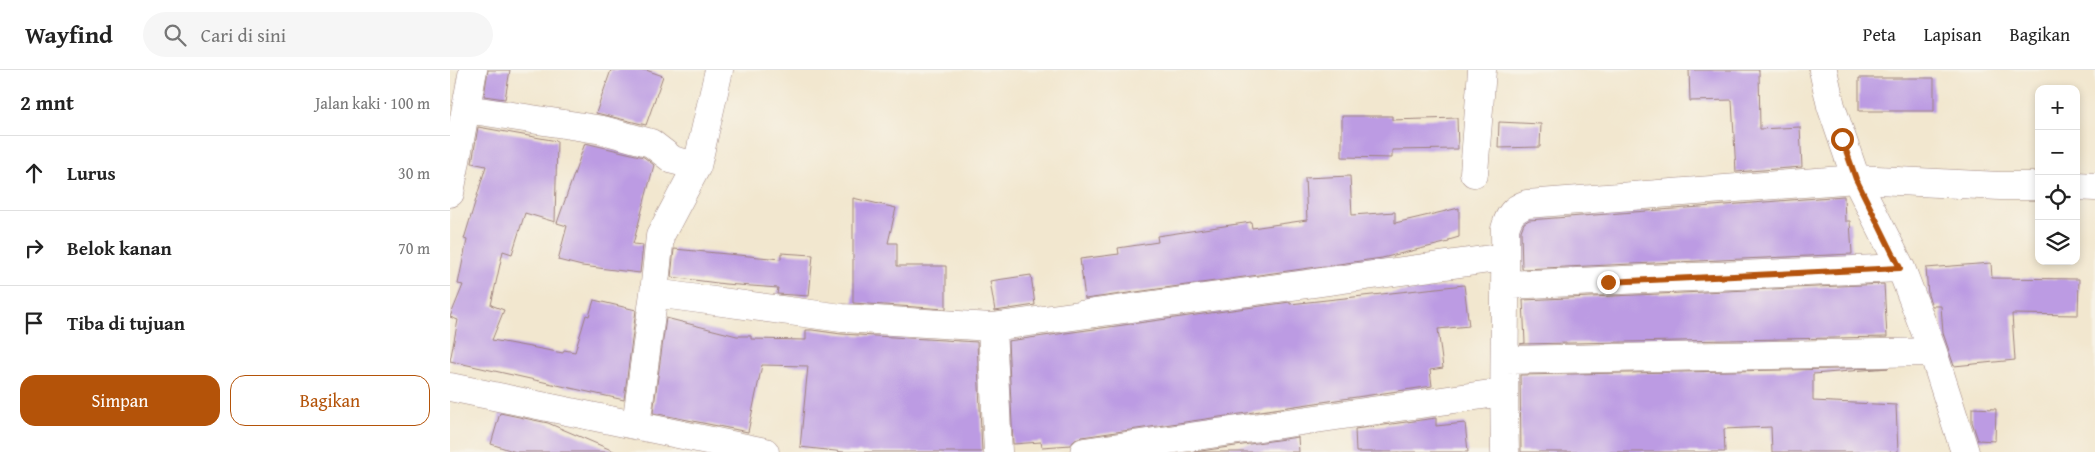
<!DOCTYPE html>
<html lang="id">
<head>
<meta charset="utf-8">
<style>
  body { margin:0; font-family:"Gentium Book Plus",serif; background:#f6f6f6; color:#222 }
  .controls { position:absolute; right:15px; top:15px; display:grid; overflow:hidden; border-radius:10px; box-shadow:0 2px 8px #0003 }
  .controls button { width:45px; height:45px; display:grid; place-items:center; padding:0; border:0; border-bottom:1px solid #e0e0e0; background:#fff; color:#222; font:25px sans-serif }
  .stop { position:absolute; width:15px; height:15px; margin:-11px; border:4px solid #b45309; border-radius:50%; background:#fff }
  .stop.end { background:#b45309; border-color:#fff; box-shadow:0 1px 5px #0008 }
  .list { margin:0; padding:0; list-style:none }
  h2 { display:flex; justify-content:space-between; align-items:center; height:65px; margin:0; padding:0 20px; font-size:21px }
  h2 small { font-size:16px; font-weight:400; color:#767676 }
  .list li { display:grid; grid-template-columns:32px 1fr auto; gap:15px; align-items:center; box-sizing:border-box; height:75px; padding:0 20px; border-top:1px solid #e0e0e0 }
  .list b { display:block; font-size:19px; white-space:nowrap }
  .list em { font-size:16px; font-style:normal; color:#767676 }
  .actions { display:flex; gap:10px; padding:15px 20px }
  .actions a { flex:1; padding:11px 0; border:1px solid #b45309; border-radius:15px; text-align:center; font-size:18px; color:#b45309 }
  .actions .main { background:#b45309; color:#fff }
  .icon { flex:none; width:28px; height:28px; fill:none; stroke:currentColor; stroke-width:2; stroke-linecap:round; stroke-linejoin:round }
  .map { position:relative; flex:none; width:1645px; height:382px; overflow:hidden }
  header { display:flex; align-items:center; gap:30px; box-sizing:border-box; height:70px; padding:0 25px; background:#fff; border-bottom:1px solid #e0e0e0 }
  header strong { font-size:24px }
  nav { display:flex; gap:28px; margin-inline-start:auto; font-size:18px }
  .search { width:350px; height:45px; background:#f6f6f6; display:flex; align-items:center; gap:12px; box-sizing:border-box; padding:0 18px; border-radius:28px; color:#767676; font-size:19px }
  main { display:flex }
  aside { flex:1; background:#fff }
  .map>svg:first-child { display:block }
</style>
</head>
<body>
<header>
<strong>Wayfind</strong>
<div class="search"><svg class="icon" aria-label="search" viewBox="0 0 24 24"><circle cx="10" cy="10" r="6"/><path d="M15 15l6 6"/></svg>Cari di sini</div>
<nav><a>Peta</a><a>Lapisan</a><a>Bagikan</a></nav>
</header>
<main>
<aside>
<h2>2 mnt<small>Jalan kaki · 100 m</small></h2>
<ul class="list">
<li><svg class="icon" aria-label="ahead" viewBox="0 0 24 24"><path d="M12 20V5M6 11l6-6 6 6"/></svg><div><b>Lurus</b></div><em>30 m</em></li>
<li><svg class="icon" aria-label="right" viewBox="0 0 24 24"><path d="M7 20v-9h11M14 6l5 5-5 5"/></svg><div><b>Belok kanan</b></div><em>70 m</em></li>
<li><svg class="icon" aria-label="arrive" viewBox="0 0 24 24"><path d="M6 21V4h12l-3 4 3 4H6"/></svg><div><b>Tiba di tujuan</b></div></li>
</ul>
<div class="actions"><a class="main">Simpan</a><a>Bagikan</a></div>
</aside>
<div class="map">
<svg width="1645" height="382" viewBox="0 0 1645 382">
  <rect width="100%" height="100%" fill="#f7f3e8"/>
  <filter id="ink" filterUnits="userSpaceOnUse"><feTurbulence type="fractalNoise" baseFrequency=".02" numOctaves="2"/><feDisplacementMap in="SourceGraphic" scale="10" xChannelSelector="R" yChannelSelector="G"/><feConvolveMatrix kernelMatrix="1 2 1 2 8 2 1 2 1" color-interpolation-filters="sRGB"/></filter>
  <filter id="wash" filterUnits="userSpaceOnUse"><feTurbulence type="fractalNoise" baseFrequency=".0096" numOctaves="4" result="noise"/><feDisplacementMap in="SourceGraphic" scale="20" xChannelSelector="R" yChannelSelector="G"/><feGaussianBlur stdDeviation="1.12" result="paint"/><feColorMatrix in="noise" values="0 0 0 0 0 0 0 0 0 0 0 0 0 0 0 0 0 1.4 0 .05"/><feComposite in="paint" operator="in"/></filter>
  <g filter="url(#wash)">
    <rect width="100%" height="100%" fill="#f2e7cf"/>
    <g id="blocks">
      <path fill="#bc9be3" d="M 38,0 L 60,0 L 55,29 L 34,26 Z
        M 161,0 L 196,0 L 213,6 L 196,55 L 146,43 Z
        M 1239,0 L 1309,0 L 1310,59 L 1350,57 L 1352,97 L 1286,102 L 1282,30 L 1240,31 Z
        M 1409,8 L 1484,8 L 1484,41 L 1409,41 Z
        M 892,46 L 942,46 L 942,50 L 1007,48 L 1008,79 L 942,80 L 942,88 L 892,87 Z
        M 1049,52 L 1091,54 L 1090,77 L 1048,78 Z
        M 28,57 L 107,71 L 105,152 L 75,143 L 62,184 L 53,181 L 41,235 L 54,240 L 42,270 L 113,283 L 114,280 L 125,282 L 136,245 L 139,246 L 144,230 L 186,240 L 174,330 L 0,291 L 8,250 L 0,247 L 13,215 L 8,214 L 17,170 L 14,169 L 36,96 L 22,93 Z
        M 135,73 L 194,87 L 204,95 L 183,174 L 193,175 L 190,203 L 132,196 L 108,190 L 117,156 L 107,153 Z
        M 900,106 L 902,145 L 945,142 L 945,153 L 1009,138 L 1009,167 L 999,170 L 999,172 L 932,188 L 635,229 L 630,189 L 669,184 L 668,178 L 708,172 L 707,166 L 801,152 L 802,158 L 857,150 L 855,108 Z
        M 1394,126 L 1395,151 L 1400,151 L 1402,184 L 1072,199 L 1071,161 L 1074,153 L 1079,150 Z
        M 403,128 L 446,138 L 438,173 L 447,173 L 447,196 L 496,196 L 496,239 L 403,233 Z
        M 224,179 L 331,189 L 331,183 L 363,185 L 359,226 L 327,224 L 328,218 L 275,214 L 221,207 Z
        M 1541,193 L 1542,208 L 1629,209 L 1628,245 L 1562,244 L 1565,290 L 1504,296 L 1493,263 L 1491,236 L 1482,236 L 1478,225 L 1476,198 Z
        M 581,205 L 585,235 L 545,241 L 540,211 Z
        M 1434,214 L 1437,267 L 1070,274 L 1075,273 L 1073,230 Z
        M 1014,215 L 1019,256 L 988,259 L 993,298 L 980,300 L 982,316 L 632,367 L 625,369 L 621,375 L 592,377 L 591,372 L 563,374 L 558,271 L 840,232 L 840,234 Z
        M 216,248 L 287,266 L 301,266 L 301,269 L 356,270 L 356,260 L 362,260 L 391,264 L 527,272 L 532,382 L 394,382 L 350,377 L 358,296 L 312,295 L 298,362 L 203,343 Z
        M 1439,298 L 1363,304 L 1363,331 L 1446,335 L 1448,382 L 1322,382 L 1321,357 L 1274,359 L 1275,382 L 1071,382 L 1070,305 Z
        M 1522,338 L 1546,339 L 1545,371 L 1528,370 L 1522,352 Z
        M 50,343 L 98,353 L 166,382 L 66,382 L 41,374 Z
        M 986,348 L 986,356 L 1015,353 L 1018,382 L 906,382 L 905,359 Z
        M 848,367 L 849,382 L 744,382 Z"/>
    </g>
  </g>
  <g filter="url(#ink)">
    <use href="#blocks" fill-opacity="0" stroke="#9e837d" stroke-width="1"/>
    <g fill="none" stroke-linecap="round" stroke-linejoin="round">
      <g stroke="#9e837d" stroke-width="29">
        <path id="street" d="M 1373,0 L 1381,36 L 1406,109 L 1451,198 L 1483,282 L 1515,382
          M 16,39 L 153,60 L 201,73 L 223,90 L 247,96
          M 1024,103 L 1032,0
          M 1626,116 L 1645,117
          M 0,123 L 23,0
          M 1056,215 L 1451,198
          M 204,223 L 392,248 L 542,257 L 1055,187
          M 542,257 L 548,382
          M 1056,290 L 1483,282
          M 0,317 L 315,382
          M 186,355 L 204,223 L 210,166 L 247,96 L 269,0
          M 634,382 L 1054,322
          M 1055,382 C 1053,308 1056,234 1055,159 C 1059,145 1063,139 1077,134 L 1406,109 L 1550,116 L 1589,116"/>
      </g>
      <use href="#street" stroke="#fff" stroke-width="28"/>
    </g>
  </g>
  <g fill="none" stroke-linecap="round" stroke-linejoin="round" filter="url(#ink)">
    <path stroke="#b45309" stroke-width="6" d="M 1158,212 L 1450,198 L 1406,109 L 1392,69"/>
  </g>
</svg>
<div class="controls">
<button>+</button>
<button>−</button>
<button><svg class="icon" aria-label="locate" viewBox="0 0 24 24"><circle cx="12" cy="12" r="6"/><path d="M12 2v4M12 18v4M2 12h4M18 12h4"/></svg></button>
<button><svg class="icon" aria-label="layers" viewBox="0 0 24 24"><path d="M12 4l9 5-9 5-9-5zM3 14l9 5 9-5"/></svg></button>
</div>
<div class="stop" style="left:1392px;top:69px"></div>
<div class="stop end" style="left:1158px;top:212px"></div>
</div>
</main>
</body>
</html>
